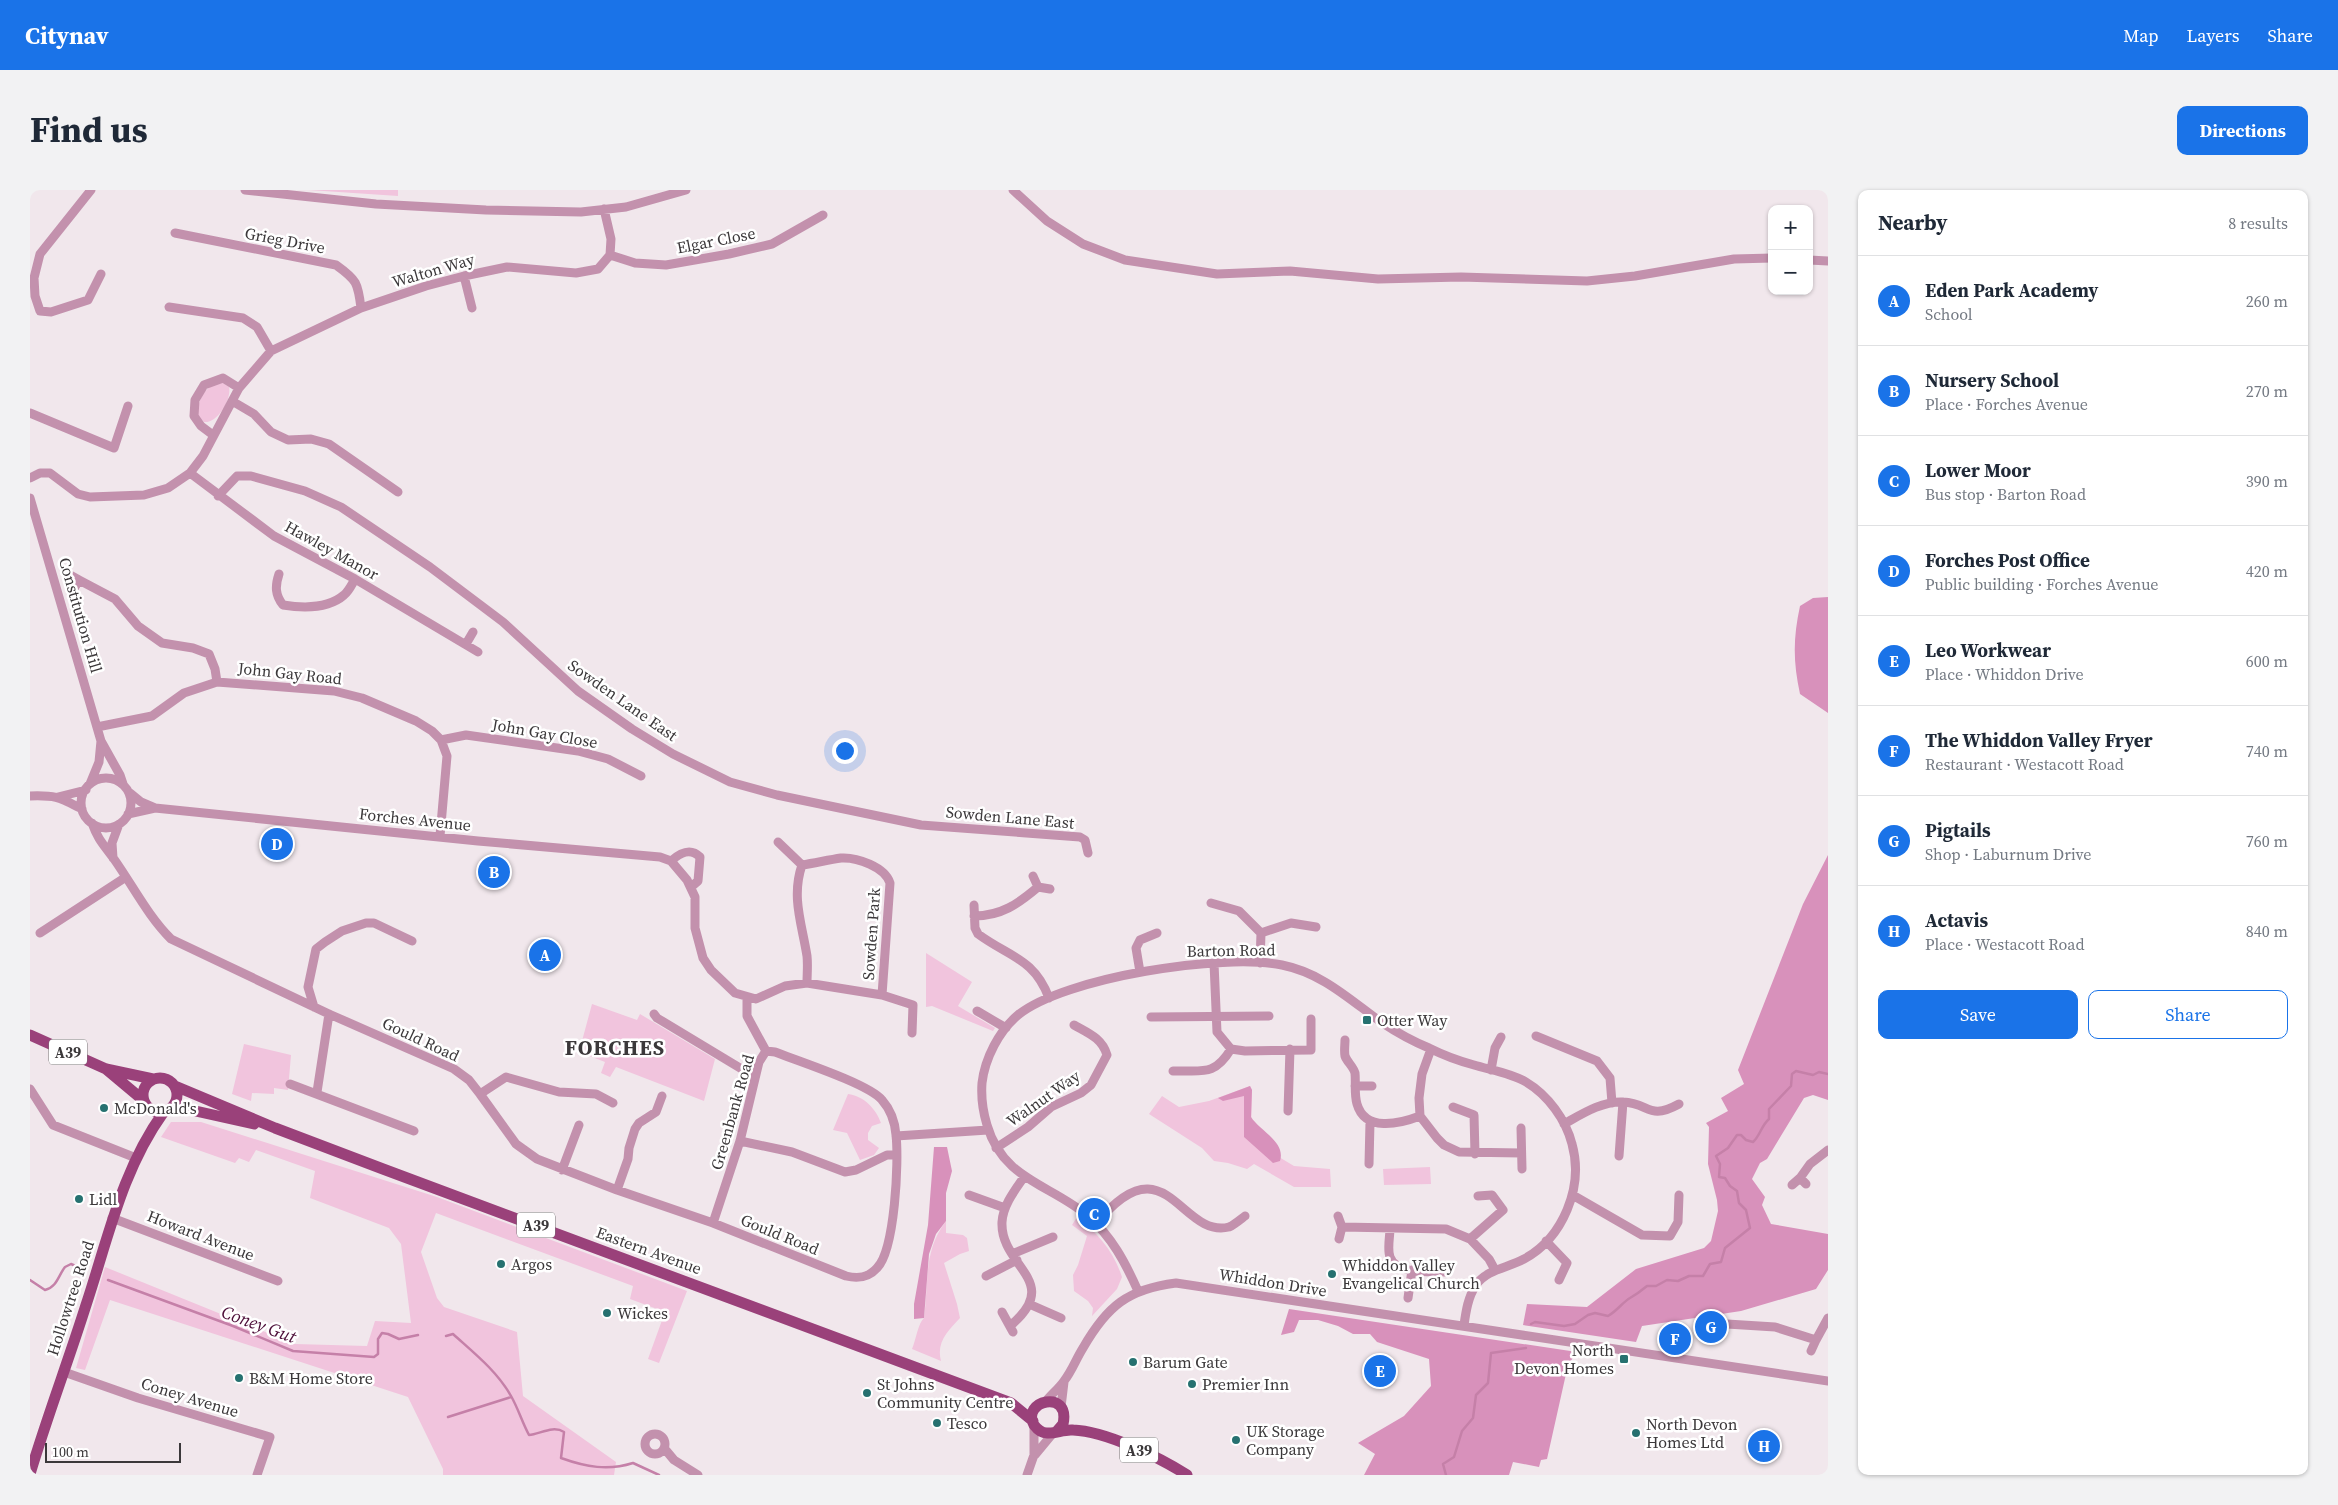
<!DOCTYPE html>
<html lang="en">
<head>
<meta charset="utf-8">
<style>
  body { margin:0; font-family:"Source Serif 4",serif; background:#f2f2f3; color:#1f2937 }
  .controls { position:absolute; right:15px; top:15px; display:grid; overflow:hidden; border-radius:10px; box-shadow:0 1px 4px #0004 }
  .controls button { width:45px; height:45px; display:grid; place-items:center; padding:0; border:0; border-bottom:1px solid #e0e1e3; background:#fff; color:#1f2937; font:25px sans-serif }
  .scale { position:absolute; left:15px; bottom:12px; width:136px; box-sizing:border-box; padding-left:5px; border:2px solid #3b383a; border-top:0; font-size:14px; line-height:18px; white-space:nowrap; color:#3b383a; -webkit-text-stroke:4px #fff; paint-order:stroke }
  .you { position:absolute; left:814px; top:560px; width:18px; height:18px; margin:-12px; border:4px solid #fff; border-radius:50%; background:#1a73e8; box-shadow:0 0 0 8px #1a73e833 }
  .badge { display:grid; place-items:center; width:32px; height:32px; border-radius:50%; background:#1a73e8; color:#fff; font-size:16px; font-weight:700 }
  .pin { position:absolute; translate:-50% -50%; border:2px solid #fff; box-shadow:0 1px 5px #0006 }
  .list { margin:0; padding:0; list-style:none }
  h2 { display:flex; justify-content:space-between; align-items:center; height:65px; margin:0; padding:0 20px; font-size:21px }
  h2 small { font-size:16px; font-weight:400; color:#747a83 }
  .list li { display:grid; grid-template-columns:32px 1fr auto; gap:15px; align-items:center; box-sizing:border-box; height:90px; padding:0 20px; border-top:1px solid #e0e1e3 }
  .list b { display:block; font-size:19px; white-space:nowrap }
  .list p { margin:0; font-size:16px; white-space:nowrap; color:#747a83 }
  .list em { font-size:16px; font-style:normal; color:#747a83 }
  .actions { display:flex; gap:10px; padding:15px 20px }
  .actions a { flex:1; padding:11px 0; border:1px solid #1a73e8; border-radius:10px; text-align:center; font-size:18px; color:#1a73e8 }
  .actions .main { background:#1a73e8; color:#fff }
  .map { position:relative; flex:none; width:1798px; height:1285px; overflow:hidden; border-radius:10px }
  header { display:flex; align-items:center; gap:30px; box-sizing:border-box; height:70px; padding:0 25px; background:#1a73e8; color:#fff }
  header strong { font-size:24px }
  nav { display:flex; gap:28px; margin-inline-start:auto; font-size:18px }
  .intro { display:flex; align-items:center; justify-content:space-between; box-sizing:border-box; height:120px; padding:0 30px }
  h1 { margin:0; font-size:35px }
  .button { padding:12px 22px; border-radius:10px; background:#1a73e8; color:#fff; font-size:18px; font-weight:700 }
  main { display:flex; gap:30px; padding:0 30px }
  aside { flex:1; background:#fff; border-radius:10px; box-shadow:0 1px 4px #0004 }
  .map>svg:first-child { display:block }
</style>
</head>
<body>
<header>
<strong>Citynav</strong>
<nav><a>Map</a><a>Layers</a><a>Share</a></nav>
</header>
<div class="intro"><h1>Find us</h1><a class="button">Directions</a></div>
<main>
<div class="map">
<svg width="1798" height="1285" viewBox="0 0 1798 1285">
  <rect width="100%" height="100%" fill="#f1e7ec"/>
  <path fill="#f1c4dd" d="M 279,0 L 368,0 L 368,6 Z
    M 190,191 L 199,197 C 202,209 187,234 174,232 L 168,225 C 168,207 174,199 190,191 Z
    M 896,763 L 942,792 L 928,816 L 965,838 L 963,841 L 902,816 L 896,817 Z
    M 562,814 L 607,830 L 610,824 L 685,869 L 674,911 L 586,877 L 580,887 L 571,883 L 575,872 L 549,862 Z
    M 214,854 L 261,865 L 258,900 L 244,898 L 244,904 L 222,903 L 221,911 L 202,904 Z
    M 1220,896 L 1222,900 L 1221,943 L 1249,967 L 1264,976 L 1300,979 L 1301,997 L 1264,997 L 1224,974 L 1217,979 L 1198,973 L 1184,971 L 1172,958 L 1119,924 L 1132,906 L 1149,917 L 1179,911 Z
    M 818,904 C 834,906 846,919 851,933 L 842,936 L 838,943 L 838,950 L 849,958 L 844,965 L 830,970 L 817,943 L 803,940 Z
    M 141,932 L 171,932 L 407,1007 L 657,1101 L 629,1173 L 618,1169 L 635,1122 L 600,1109 L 603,1096 L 406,1023 L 391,1062 L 407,1108 L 414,1117 L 487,1142 L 493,1206 L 586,1272 L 584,1285 L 413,1285 L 413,1279 L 378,1207 L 80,1110 L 55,1180 L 46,1178 L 75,1077 L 265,1154 L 337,1156 L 345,1131 L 381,1133 L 371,1054 L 359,1038 L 280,1008 L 285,981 L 226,960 L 219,972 L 209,968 L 205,973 L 131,947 Z
    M 1400,977 L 1401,994 L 1354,995 L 1353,979 Z
    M 1047,1027 C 1068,1043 1084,1062 1092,1087 L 1087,1099 L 1062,1126 L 1063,1118 L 1058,1111 L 1044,1101 L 1043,1085 L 1048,1075 L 1057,1046 L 1042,1035 Z
    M 916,1031 L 916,1043 L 933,1045 L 937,1048 L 939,1061 L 930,1064 L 914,1073 L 927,1114 L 930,1128 C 918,1141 906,1152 911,1171 L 882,1159 C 886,1150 888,1133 894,1128 C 899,1092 893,1061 916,1031 Z"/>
  <path fill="#d891bb" d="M 1798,407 L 1798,523 L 1770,504 C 1763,472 1763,448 1770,416 L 1783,408 Z
    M 1798,665 L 1798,910 L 1783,905 L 1774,908 L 1737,969 L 1730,973 L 1722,989 L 1735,1007 L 1732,1015 L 1741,1034 L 1798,1044 L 1798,1080 L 1786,1099 L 1711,1121 L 1612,1136 L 1606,1152 L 1493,1135 L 1497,1114 L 1557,1117 L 1606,1079 L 1674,1058 L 1681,1051 L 1688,1021 L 1687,1010 L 1678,974 L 1679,937 L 1676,933 L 1698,921 L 1691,908 L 1714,894 L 1708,880 L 1773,714 Z
    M 1220,896 L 1222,900 L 1221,927 C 1230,941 1256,952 1250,971 L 1243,973 L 1214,947 L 1214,906 L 1193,911 L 1188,908 Z
    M 904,957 L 917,957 L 922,981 L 916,1003 L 916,1031 L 906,1044 L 899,1064 L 894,1128 L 884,1129 L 884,1114 L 898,1035 Z
    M 1259,1119 L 1547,1162 L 1538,1175 L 1517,1269 L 1511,1270 L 1509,1277 L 1483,1272 L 1479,1285 L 1334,1285 L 1345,1264 L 1328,1253 L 1374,1226 L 1401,1196 L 1399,1169 L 1347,1152 L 1340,1144 L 1323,1144 L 1308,1136 L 1288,1130 L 1269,1130 L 1264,1142 L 1251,1145 Z"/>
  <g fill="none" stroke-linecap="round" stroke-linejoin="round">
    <path stroke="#c580a8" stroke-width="2.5" d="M 0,1090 L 15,1100 C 27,1097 28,1086 35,1077 L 41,1074 L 53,1079
      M 78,1090 L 203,1136 L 263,1161 L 344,1167 L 348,1164 L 348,1149 L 352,1143 L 358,1144 L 369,1149 L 388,1145
      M 1501,1134 L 1505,1132 L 1534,1136 L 1545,1134 L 1558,1125 L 1565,1123 L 1578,1126 C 1587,1121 1594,1111 1600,1108 C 1607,1104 1611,1101 1617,1096 L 1626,1096 L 1637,1090 L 1648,1091 L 1659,1086 L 1673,1086 L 1680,1074 L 1691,1072 L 1695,1058 L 1720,1038 L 1716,1020 L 1709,1013 L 1707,1001 L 1700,996 L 1695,988 L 1689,987 L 1690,974 L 1686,966 L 1698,958 L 1707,945 L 1711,945 L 1716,950 L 1723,952 C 1730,946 1731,936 1739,929 L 1739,919 L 1761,896 L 1762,884 L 1766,881 L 1783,885 L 1789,882 L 1798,884
      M 416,1146 L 423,1144 C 444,1163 467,1181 481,1206 C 488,1218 492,1232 499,1245 C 510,1244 523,1235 534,1242 L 531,1268 C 556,1277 578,1281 603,1273 L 629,1285
      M 418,1227 L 481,1207
      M 1416,1285 L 1413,1274 L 1424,1267 L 1432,1241 L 1443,1228 L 1446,1205 L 1458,1193 L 1461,1163 L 1496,1158"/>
    <path stroke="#c391ad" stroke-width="9" d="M 61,0 L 10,64 L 4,88 L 5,106 L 10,121 L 21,122 L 58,110 L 71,84
      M 215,0 L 346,14 L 456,20 L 551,22 L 596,17 L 656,0
      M 983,0 L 1017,31 L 1053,54 L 1095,70 L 1187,84 L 1260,81 L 1348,89 L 1431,87 L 1557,91 L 1605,86 L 1704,69 L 1742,68
      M 145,43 L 306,75 C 327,90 328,93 331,118
      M 580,65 L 605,73 L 636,75 L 699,64 L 742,54 L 793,25
      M 1779,70 L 1798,71
      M 434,86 L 442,118
      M 139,117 L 213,128 L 227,137 L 241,161
      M 202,211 L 224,224 L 241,242 L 258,250 L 281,249 L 299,254 L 368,302
      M 0,223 L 84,258 L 98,216
      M 183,245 L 171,236 L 164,226 L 165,210 L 174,195 L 193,188 L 209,198
      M 160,283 L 244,346 L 325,389 L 448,462
      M 0,288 L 10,283 L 20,283 L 48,304 L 60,307 L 114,305 L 138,298 L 160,283 L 173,266 L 209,198 L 241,161 L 331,118 L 396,96 L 434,86 L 477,77 L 546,83 L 568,79 L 580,65 L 581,49 L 574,19
      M 188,306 L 207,286 L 221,286 L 275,301 L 311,317 L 400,377 L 473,432 L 548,501 L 602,539 L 643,564 L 700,592 L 747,605 L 891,635 L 1050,647 L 1055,650 L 1058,663
      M 0,308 L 71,551 L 90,585 L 93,594
      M 249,384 C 245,396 245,405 253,415 C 272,418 298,419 314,405 C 319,401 322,394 325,389
      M 40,385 L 49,390 L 42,402
      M 49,390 L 85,409 L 108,436 L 132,453 L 163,458 L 179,464 L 185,479 L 187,492
      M 436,454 L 443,442
      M 67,537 L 122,526 L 154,503 L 187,492 L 304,501 L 332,508 L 386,531 L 402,541 L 411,550 L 417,566 L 410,646
      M 411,550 L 436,545 L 548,561 L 578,569 L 611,586
      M51 613a25 25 0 1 1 50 0a25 25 0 1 1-50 0Z
      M 60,594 L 69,572 L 71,551
      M 100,603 L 111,612 L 125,618 L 448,651 L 630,667 L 641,671
      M 0,606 C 27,605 30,608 52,619
      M 28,607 L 56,600
      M 98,624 L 125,618
      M 62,633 C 68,650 74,655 84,669 C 103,696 118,726 141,749 L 299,824 L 424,879 L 439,890 L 450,904 L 486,954 L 507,969 L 587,1000 L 683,1033 L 816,1086 C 828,1089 838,1088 847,1078 C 865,1060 869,971 866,945 C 865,932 860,919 852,910 C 839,894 768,871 745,862 L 736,861
      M 748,652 L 772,675
      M 83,668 L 82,653 L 89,634
      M 641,671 L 657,690 L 665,707 L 665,738 L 673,768 L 681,780 L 705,803 L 726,809 L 755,796 L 777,793 L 852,805 L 883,815 L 882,843
      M 641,671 C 650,663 660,657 670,667 L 668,691 L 661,697
      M 1003,686 L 1008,697 L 1020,699
      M 1181,713 L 1209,721 L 1231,743 L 1230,773
      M 944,715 L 945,738 L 948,744 C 979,767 1004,768 1019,808
      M 944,726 C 971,726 988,714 1008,697
      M 10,743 L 96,687
      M 1231,743 L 1261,733 L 1286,737
      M 1184,773 L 1187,842 L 1201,859 L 1215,861 L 1281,860 L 1281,829
      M 1110,782 L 1106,758 L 1110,750 L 1127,743
      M 777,793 C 777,784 778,775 777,766 C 772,734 761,707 772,675 C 785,673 798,670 811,668 C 827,667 855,677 860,693 L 852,805
      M 717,808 L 717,826 L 736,861
      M 284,817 L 278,797 L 286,759 L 295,752 L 312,741 L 336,733 L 344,733 L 382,751
      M 947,821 L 976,838
      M 624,824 L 627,828 L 725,887
      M 1121,827 L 1239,826
      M 1506,846 L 1567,871 L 1580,888 L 1582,913
      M 1315,850 C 1315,855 1314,861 1315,866 C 1317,872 1323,876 1325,883 C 1326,893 1324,904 1327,914 C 1335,942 1369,934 1390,926
      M 1401,859 L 1392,884 L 1389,908 L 1390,926 L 1407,948 L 1414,955 L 1429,962 L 1491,963
      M 1461,880 L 1465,858 L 1471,847
      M 1143,881 C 1172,880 1184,887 1201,859
      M 260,894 L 384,941
      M 1325,896 L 1342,896
      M 0,899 L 23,935 L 106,968
      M 287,902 L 299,824
      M 450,904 L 476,887 L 529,902 L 566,904 L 583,913
      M 1423,917 L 1444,925 L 1445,964
      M 1258,921 L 1260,859
      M 1534,934 C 1552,924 1572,911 1593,912 C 1620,913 1618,931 1649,914
      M 1491,938 L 1492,979
      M 866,946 L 958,940
      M 710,951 L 762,962 L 815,982 L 826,980 L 857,965 L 865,965
      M 966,958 L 998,937 L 1021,917 L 1051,903 L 1061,895 L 1077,865 C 1072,848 1058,843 1044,835
      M 1589,966 L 1593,912
      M 1339,974 L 1340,932
      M 532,980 L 549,935
      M 1770,988 L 1780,974 L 1798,960
      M 1762,995 L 1770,988 L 1776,994
      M 587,1000 L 598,969 L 599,958 L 605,939 L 609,933 L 626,922 L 632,906
      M 939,1005 L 975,1018
      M 1542,1007 L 1546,1007 L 1612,1045 L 1640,1046 L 1648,1032 L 1649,1005
      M 1308,1026 L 1312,1037 L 1309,1049
      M 82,1028 L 248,1091
      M 683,1033 L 710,951 L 729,872 L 736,861
      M 1066,1034 C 1136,948 1150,1049 1199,1037 C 1204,1035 1211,1029 1215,1026
      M 1312,1037 L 1416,1039 L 1440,1049 L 1459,1069 L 1465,1080
      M 1360,1038 C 1360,1047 1357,1059 1360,1067 C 1366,1085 1400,1081 1416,1082
      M 1440,1049 L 1473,1020 L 1462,1005 L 1448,1006
      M 1516,1051 L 1537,1073 L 1529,1090
      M 982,1064 L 1023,1047
      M 956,1086 L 987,1070
      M 1108,1101 C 1095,1072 1082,1047 1058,1026 C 1020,994 973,990 957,935 C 953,922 951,907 952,893 C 955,868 969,841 988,825 C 1035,787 1193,763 1252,775 C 1292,783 1319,809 1351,832 C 1366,842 1382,851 1399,858 C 1413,865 1429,871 1444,875 C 1461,880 1481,883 1496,892 C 1518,905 1536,930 1542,954 C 1554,997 1533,1048 1494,1069 C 1478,1078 1457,1079 1446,1095 C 1438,1107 1436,1121 1434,1135
      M 1378,1108 L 1382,1080
      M 999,1114 L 1031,1128
      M 972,1122 L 983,1142
      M 1697,1134 L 1745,1137 L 1786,1150 L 1798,1128
      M 980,1136 C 1034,1091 970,1077 972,1032 C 973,1015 985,1000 994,987
      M 1781,1161 L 1786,1150
      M 34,1182 L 108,1208 L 240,1247 L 227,1285
      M 1016,1211 C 1022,1204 1029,1198 1034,1191 C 1042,1181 1046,1169 1053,1158 C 1077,1116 1098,1099 1146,1093 L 1798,1191
      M 1031,1217 L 1034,1192
      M615 1254a10 10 0 1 1 20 0a10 10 0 1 1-20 0Z
      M 634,1258 L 644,1270 L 668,1285
      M 1005,1265 L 1024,1242
      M 997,1285 L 1004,1265 L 1004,1235"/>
    <path stroke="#9a417a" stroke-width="11" d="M 0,845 L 76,879 L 123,889
      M 76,879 L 113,910
      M113 905a17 17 0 1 1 34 0a17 17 0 1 1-34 0Z
      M 145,896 L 245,938 L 353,979 L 981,1213 L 1003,1231
      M 141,919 L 161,920 L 224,934
      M 1027,1241 L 1033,1234 C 1041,1198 990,1211 1004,1235 C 1007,1239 1012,1243 1017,1243 C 1025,1244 1034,1239 1043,1240 C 1075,1241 1129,1267 1157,1285
      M 0,1284 C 17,1227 38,1172 56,1115 C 78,1049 92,980 133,923"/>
  </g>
  <g fill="#267170" stroke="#fff" stroke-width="2">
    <rect x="1332" y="825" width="10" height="10" rx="2.5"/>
    <circle cx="74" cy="918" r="5"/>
    <circle cx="49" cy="1009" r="5"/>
    <circle cx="471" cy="1074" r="5"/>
    <circle cx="1302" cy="1084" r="5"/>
    <circle cx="577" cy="1123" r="5"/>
    <rect x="1589" y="1164" width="10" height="10" rx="2.5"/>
    <circle cx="1103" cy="1172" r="5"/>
    <circle cx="209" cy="1188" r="5"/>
    <circle cx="1162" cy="1194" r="5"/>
    <circle cx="837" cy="1203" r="5"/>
    <circle cx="907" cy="1233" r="5"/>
    <circle cx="1606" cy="1243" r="5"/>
    <circle cx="1206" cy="1250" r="5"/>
  </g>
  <g text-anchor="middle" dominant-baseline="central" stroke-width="5" stroke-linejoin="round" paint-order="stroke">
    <g fill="#fff" stroke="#767475" stroke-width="1">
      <rect x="19" y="849.5" width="38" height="25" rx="4"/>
      <rect x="487" y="1022.5" width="38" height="25" rx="4"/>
      <rect x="1090" y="1247.5" width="38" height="25" rx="4"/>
    </g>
    <g font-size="15" font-weight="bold" fill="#3b383a">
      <text x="38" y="862">A39</text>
      <text x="506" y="1035">A39</text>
      <text x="1109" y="1260">A39</text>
    </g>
    <g font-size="16" fill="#3b383a" stroke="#fff">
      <text transform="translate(255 50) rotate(11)">Grieg Drive</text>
      <text transform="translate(686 50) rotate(-11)">Elgar Close</text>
      <text transform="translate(403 80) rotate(-16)">Walton Way</text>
      <text transform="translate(302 360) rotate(29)">Hawley Manor</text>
      <text transform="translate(51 425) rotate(74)">Constitution Hill</text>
      <text transform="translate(260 483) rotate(6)">John Gay Road</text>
      <text transform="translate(593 510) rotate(35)">Sowden Lane East</text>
      <text transform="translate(515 543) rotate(10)">John Gay Close</text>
      <text transform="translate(980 627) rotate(5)">Sowden Lane East</text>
      <text transform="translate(385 629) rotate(6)">Forches Avenue</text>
      <text transform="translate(841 744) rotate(-86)">Sowden Park</text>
      <text transform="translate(1201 760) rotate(-1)">Barton Road</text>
      <text transform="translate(391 849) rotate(25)">Gould Road</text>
      <text transform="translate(1013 908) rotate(-35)">Walnut Way</text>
      <text transform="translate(702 922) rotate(-74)">Greenbank Road</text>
      <text transform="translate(750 1044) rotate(22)">Gould Road</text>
      <text transform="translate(171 1045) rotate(21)">Howard Avenue</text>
      <text transform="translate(619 1060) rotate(20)">Eastern Avenue</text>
      <text transform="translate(1243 1092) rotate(9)">Whiddon Drive</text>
      <text transform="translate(40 1108) rotate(-72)">Hollowtree Road</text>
      <text transform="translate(160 1207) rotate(17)">Coney Avenue</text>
    </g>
    <g font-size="16" fill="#3b383a" stroke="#fff" text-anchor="start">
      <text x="1347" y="830">Otter Way</text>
      <text x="84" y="918">McDonald's</text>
      <text x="59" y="1009">Lidl</text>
      <text x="481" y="1074">Argos</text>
      <text x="1312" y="1075">Whiddon Valley<tspan x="1312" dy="18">Evangelical Church</tspan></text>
      <text x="587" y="1123">Wickes</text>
      <text x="1584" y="1160" text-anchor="end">North<tspan x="1584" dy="18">Devon Homes</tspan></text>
      <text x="1113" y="1172">Barum Gate</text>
      <text x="219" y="1188">B&amp;M Home Store</text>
      <text x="847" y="1194">St Johns<tspan x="847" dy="18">Community Centre</tspan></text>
      <text x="1172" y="1194">Premier Inn</text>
      <text x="917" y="1233">Tesco</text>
      <text x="1616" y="1234">North Devon<tspan x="1616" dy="18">Homes Ltd</tspan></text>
      <text x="1216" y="1241">UK Storage<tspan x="1216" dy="18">Company</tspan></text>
    </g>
    <g font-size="18" font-style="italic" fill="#4c0d38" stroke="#fff">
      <text transform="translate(229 1134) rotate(20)">Coney Gut</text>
    </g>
    <g font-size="21" font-weight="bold" letter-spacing="1" fill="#3b383a" stroke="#fff">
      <text x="585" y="857">FORCHES</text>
    </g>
  </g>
</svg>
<div class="controls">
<button>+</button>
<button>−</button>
</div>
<div class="scale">100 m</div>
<div class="you"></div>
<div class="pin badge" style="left:515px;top:765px">A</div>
<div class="pin badge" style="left:464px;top:682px">B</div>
<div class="pin badge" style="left:1064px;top:1024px">C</div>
<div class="pin badge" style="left:247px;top:654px">D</div>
<div class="pin badge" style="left:1350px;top:1181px">E</div>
<div class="pin badge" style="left:1645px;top:1149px">F</div>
<div class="pin badge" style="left:1681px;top:1137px">G</div>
<div class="pin badge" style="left:1734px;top:1256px">H</div>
</div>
<aside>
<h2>Nearby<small>8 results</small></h2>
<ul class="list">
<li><span class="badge">A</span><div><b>Eden Park Academy</b><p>School</p></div><em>260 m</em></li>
<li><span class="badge">B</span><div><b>Nursery School</b><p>Place · Forches Avenue</p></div><em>270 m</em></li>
<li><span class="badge">C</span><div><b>Lower Moor</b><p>Bus stop · Barton Road</p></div><em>390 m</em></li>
<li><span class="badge">D</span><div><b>Forches Post Office</b><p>Public building · Forches Avenue</p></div><em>420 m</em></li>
<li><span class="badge">E</span><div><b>Leo Workwear</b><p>Place · Whiddon Drive</p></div><em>600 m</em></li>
<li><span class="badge">F</span><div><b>The Whiddon Valley Fryer</b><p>Restaurant · Westacott Road</p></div><em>740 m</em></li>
<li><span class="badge">G</span><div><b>Pigtails</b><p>Shop · Laburnum Drive</p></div><em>760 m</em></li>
<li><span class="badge">H</span><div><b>Actavis</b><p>Place · Westacott Road</p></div><em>840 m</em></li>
</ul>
<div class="actions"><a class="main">Save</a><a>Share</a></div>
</aside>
</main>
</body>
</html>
